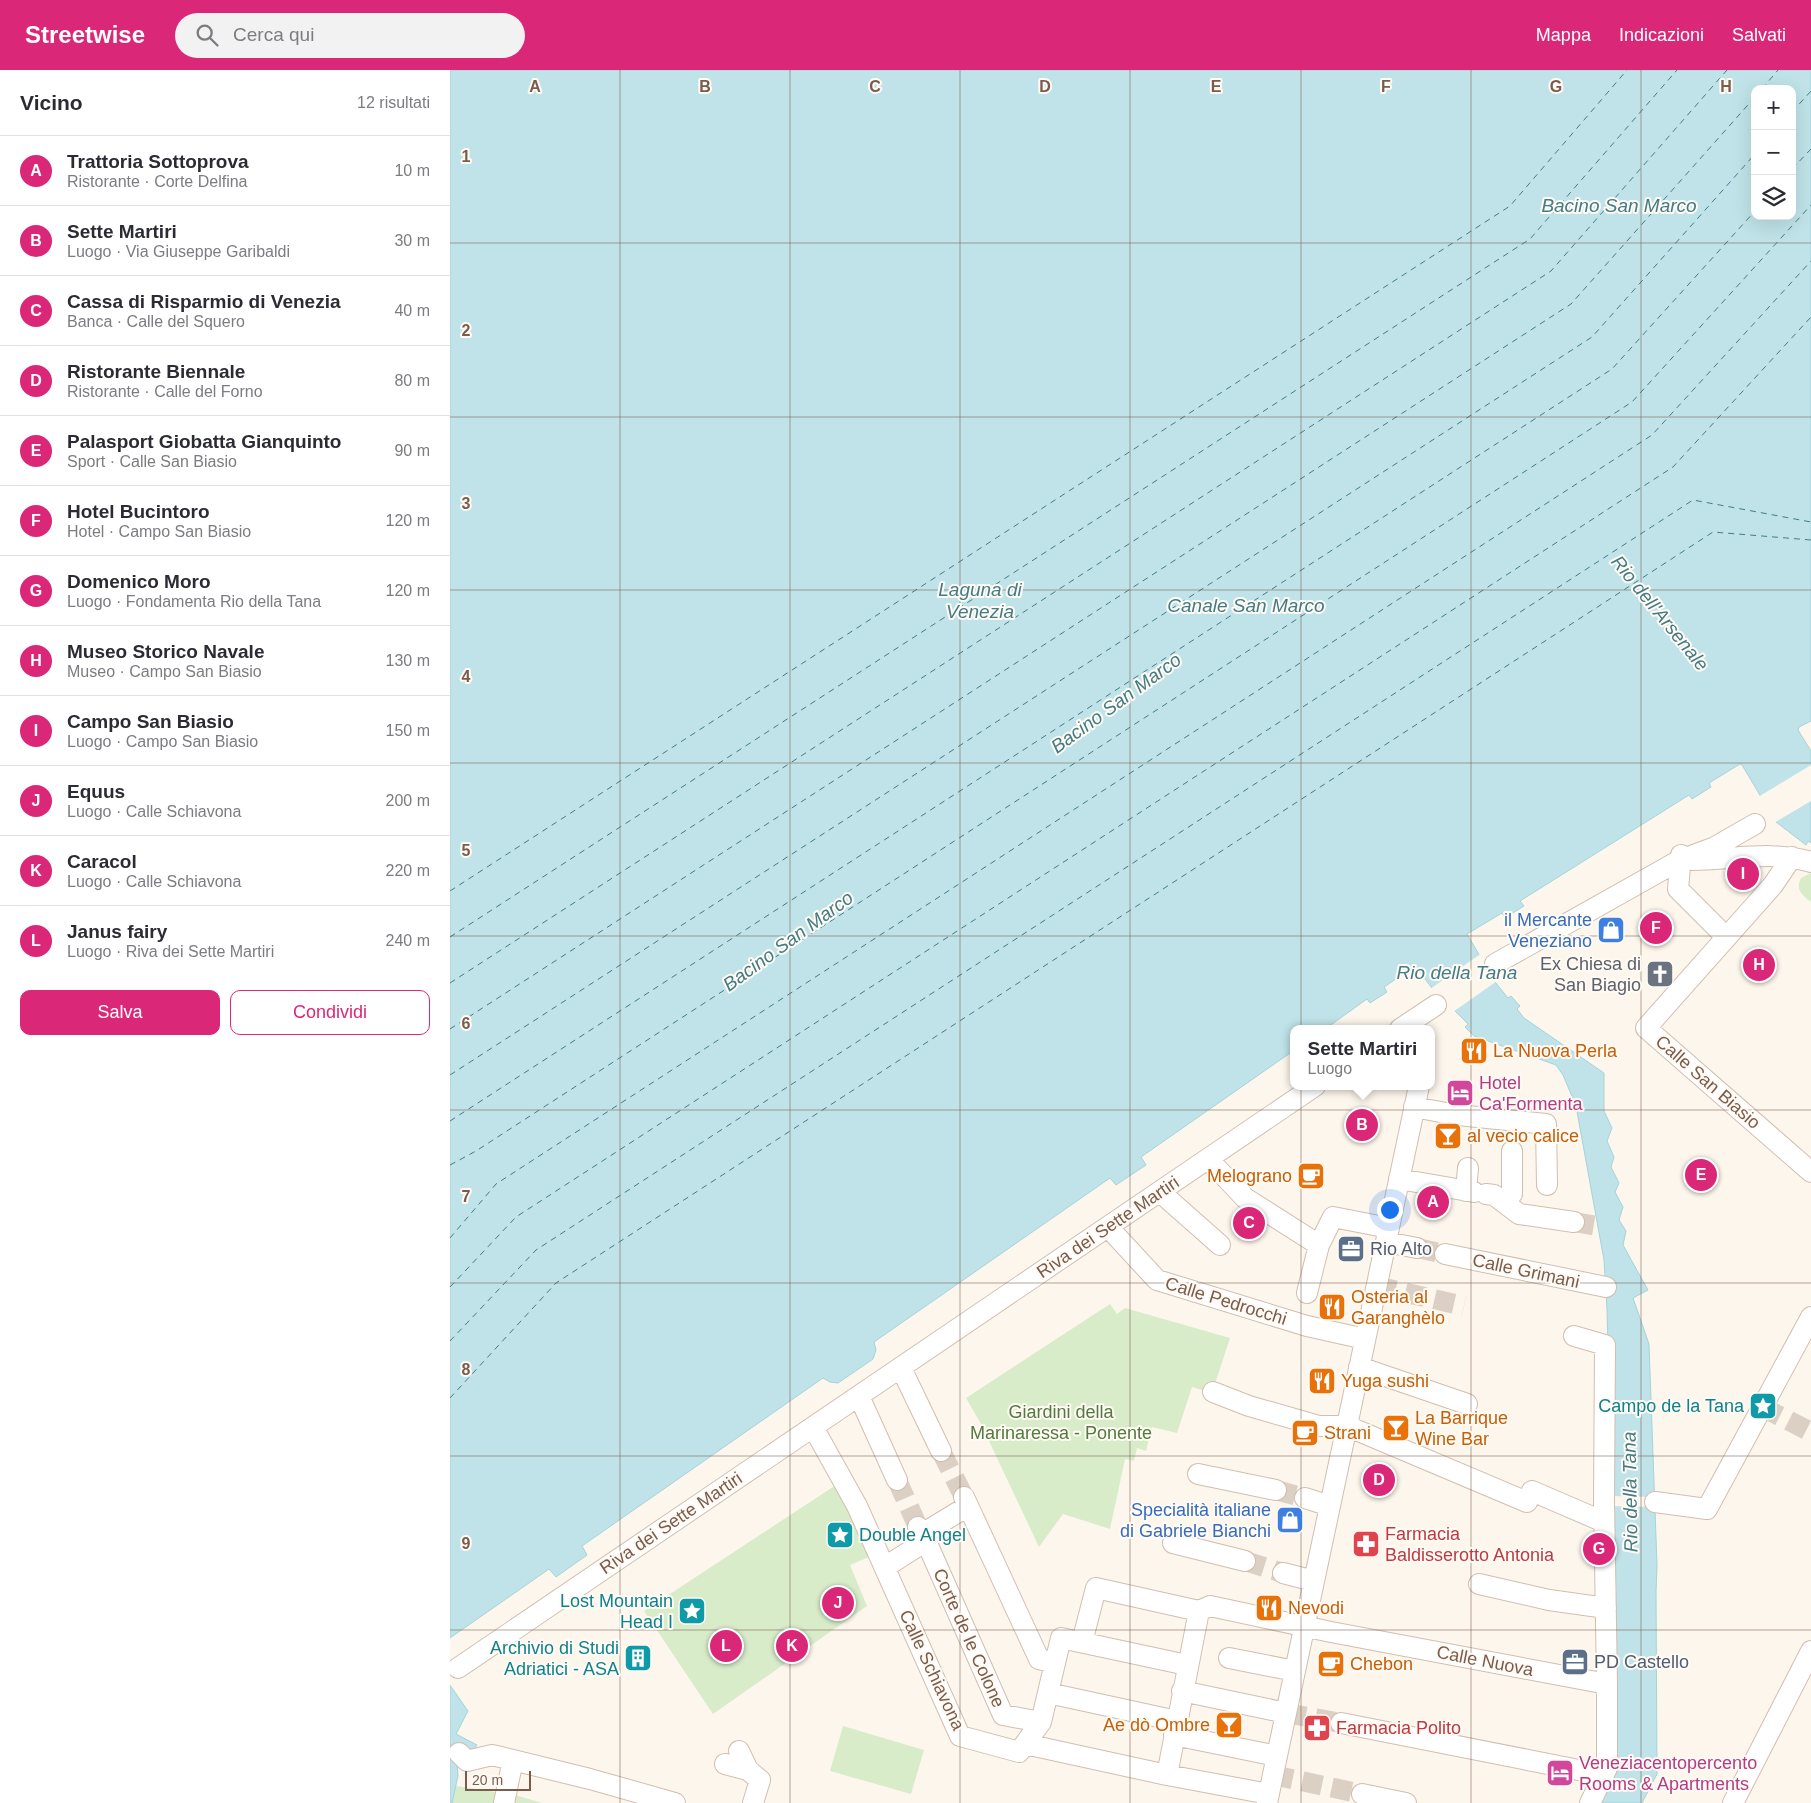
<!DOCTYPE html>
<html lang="it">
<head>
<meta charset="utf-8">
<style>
  body { margin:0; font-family:Arial,sans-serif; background:#f2f2f3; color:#2b2b33 }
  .controls { position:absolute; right:15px; top:15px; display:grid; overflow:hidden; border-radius:10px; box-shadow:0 5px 20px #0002 }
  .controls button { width:45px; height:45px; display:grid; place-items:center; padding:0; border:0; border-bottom:1px solid #e1e1e2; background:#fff; color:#2b2b33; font:25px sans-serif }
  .scale { position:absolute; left:15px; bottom:12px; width:66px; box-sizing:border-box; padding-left:5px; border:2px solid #7a5c4d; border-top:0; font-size:14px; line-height:18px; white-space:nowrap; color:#7a5c4d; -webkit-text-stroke:4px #fffaf3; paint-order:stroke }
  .you { position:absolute; left:939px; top:1139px; width:18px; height:18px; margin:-12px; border:4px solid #fff; border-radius:50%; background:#1a73e8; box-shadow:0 0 0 8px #1a73e833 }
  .badge { display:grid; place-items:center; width:32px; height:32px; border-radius:50%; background:#db2777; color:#fff; font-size:16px; font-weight:700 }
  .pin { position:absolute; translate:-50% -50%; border:2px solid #fff; box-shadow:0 1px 5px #0006 }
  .popup { position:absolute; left:840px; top:955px; width:145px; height:65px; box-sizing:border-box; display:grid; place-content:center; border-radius:10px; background:#fff; filter:drop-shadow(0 1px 4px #0005); font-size:16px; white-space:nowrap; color:#7c7c81 }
  .popup b { font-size:19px; color:#2b2b33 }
  .popup::after { content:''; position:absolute; left:50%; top:100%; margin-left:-10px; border:10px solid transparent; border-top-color:#fff }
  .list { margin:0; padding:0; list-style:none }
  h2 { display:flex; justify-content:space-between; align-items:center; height:65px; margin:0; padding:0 20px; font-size:21px }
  h2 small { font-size:16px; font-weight:400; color:#7c7c81 }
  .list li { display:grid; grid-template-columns:32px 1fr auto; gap:15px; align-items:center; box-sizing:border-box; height:70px; padding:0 20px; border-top:1px solid #e1e1e2 }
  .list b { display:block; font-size:19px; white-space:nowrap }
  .list p { margin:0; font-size:16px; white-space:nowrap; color:#7c7c81 }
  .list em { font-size:16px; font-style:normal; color:#7c7c81 }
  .actions { display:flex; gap:10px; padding:15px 20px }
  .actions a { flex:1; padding:11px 0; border:1px solid #db2777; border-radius:10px; text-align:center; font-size:18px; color:#db2777 }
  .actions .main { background:#db2777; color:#fff }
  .icon { flex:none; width:28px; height:28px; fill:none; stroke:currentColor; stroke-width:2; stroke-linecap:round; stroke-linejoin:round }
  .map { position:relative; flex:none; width:1361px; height:1733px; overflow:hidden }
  header { display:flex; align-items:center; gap:30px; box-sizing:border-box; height:70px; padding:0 25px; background:#db2777; color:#fff }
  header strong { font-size:24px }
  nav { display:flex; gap:28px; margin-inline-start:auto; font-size:18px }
  .search { width:350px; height:45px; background:#f2f2f3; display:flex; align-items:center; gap:12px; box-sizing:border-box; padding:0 18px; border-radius:28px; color:#7c7c81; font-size:19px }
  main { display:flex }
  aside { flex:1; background:#fff }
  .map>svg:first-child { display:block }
</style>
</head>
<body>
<header>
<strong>Streetwise</strong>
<div class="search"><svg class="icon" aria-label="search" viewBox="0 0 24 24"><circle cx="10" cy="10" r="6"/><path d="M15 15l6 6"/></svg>Cerca qui</div>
<nav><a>Mappa</a><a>Indicazioni</a><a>Salvati</a></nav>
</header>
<main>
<aside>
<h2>Vicino<small>12 risultati</small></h2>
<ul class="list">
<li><span class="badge">A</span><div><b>Trattoria Sottoprova</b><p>Ristorante · Corte Delfina</p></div><em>10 m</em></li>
<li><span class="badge">B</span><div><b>Sette Martiri</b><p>Luogo · Via Giuseppe Garibaldi</p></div><em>30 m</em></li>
<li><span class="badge">C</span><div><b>Cassa di Risparmio di Venezia</b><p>Banca · Calle del Squero</p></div><em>40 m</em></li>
<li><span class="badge">D</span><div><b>Ristorante Biennale</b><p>Ristorante · Calle del Forno</p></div><em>80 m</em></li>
<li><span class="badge">E</span><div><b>Palasport Giobatta Gianquinto</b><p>Sport · Calle San Biasio</p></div><em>90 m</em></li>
<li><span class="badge">F</span><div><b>Hotel Bucintoro</b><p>Hotel · Campo San Biasio</p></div><em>120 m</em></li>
<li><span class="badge">G</span><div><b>Domenico Moro</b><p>Luogo · Fondamenta Rio della Tana</p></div><em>120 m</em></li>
<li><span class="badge">H</span><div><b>Museo Storico Navale</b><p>Museo · Campo San Biasio</p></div><em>130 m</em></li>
<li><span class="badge">I</span><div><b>Campo San Biasio</b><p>Luogo · Campo San Biasio</p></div><em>150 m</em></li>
<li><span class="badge">J</span><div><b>Equus</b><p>Luogo · Calle Schiavona</p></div><em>200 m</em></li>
<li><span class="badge">K</span><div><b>Caracol</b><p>Luogo · Calle Schiavona</p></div><em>220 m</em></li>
<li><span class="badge">L</span><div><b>Janus fairy</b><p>Luogo · Riva dei Sette Martiri</p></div><em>240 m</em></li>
</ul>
<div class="actions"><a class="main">Salva</a><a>Condividi</a></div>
</aside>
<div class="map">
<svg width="1361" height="1733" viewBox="0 0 1361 1733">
  <rect width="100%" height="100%" fill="#fdf6ec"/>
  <path fill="#d8ecc9" d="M 1361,803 L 1361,832 C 1352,825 1345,820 1351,808 Z
    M 660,1234 L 667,1244 L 675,1238 L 780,1268 L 762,1323 L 742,1317 L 727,1363 L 702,1357 L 696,1381 L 687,1378 L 684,1391 L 675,1389 L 660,1459 L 613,1444 L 589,1477 L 531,1354 L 516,1328 Z
    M 386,1415 L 418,1470 L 412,1473 L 419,1487 L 400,1495 L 417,1536 L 263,1644 L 194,1541 Z
    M 393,1656 L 474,1680 L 461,1724 L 380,1701 Z
    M 6,1716 L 65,1725 L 92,1733 L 2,1733 Z"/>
  <path fill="#bfe3e8" stroke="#a5d3da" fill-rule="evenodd" d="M 0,0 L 1361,0 L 1361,651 L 1349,657 L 1348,660 L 1361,681 L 1361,773 L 1358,771 L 1356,775 L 1326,752 L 1292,695 L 1290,694 L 1259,713 L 1261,717 L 1242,729 L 1239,725 L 1070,831 L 1074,836 L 1055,848 L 1052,843 L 1017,864 L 1045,912 L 1058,928 L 1061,926 L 1070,936 L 1067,939 L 1074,948 L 1154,1003 L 1154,1041 L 1162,1058 L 1157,1071 L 1164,1087 L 1161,1097 L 1169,1113 L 1165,1122 L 1173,1137 L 1169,1150 L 1176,1161 L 1173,1175 L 1198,1220 L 1183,1228 L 1199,1274 L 1207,1495 L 1206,1522 L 1207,1704 L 1192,1733 L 1149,1733 L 1161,1381 L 1157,1239 L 1154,1190 L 1126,1036 L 1113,1005 L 1106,995 L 1024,966 L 1015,957 L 1018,954 L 982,918 L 965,896 L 934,917 L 937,922 L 920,933 L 917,929 L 875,959 L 843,959 L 843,981 L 691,1087 L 696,1095 L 666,1115 L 660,1108 L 424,1272 L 426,1280 L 423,1289 L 388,1313 L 380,1312 L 373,1308 L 132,1476 L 137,1485 L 106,1507 L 99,1499 L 0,1568 ZM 1305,19 L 1342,19 L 1342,146 L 1305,146 Z
    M 0,1615 L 18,1641 L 6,1664 L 27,1675 L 20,1686 L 6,1679 L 8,1706 L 2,1733 L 0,1733 Z"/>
  <path fill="#fdf6ec" d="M 1361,695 L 1361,731 L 1324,753 L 1308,727 Z
    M 1032,883 L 1047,911 L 1003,942 L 980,919 Z
    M 1159,1426 L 1205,1427 L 1205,1437 L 1159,1436 Z"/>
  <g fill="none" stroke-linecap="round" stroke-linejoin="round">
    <path stroke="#437c86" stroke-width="1" stroke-dasharray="6 5" stroke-linecap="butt" d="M 1312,19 L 1328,0
      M 1342,42 L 1361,21
      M 1342,99 L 1361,79
      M 0,821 L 1060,136 L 1177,0
      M 0,867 L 1080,169 L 1227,0
      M 0,913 L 1101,201 L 1277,0
      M 0,959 L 1121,234 L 1305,27
      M 0,1005 L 1142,267 L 1305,84
      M 0,1051 L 1162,299 L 1305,141
      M 0,1095 L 26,1081 L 1182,332 L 1361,135
      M 0,1168 L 46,1114 L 1202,365 L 1361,191
      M 0,1217 L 66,1147 L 1223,397 L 1361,247
      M 0,1271 L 86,1180 L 1243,430 L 1361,452
      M 0,1328 L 106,1213 L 1263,462 L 1361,470"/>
    <path stroke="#dcd0c4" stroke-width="20" stroke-dasharray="20 10" stroke-linecap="butt" d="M 1124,1152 L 1148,1156
      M 967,1178 L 995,1184
      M 926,1216 L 1014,1236
      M 1312,1337 L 1361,1362
      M 491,1381 L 514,1427
      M 447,1410 L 468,1457
      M 826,1420 L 855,1428
      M 795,1491 L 833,1503
      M 836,1643 L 891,1653
      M 823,1705 L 912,1724"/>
    <g stroke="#d1beb0" stroke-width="22">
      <path id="pedestrian" d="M 1231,785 L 1228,819 L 1276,867
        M 1342,787 L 1323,815 L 1196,958 L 1361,1102
        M 1242,790 C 1282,790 1322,780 1361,792
        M 1045,894 L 1230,790 L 1265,777 L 1305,754
        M 950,959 L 986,935
        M 964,1037 L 996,1043
        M 1008,1045 L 1096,1054 L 1097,1115
        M 758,1089 L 795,1128 L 869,1175
        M 949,1109 L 1024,1122
        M 1016,1121 L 1018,1098
        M 710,1122 L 770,1175
        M 1036,1124 L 1044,1125 L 1069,1144 L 1124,1152
        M 1062,1124 L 1062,1081
        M 658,1157 L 707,1210 L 857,1256 L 915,1269
        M 936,1172 L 967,1178
        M 995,1184 L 1156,1217
        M 857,1223 L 869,1175 L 883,1147 L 939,1158
        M 1124,1266 L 1155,1275 L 1154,1431 L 1157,1614 L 1157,1698 L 1140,1733
        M 909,1297 L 1017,1334
        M 451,1298 L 491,1381
        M 763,1322 L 799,1336 L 869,1356 L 897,1356 L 1077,1432 L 1082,1421 L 1154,1452
        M 409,1326 L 447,1410
        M 363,1357 L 407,1436 L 510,1666 L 569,1682 L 591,1652 L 605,1593 L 589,1589 L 514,1427
        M 748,1404 L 826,1420
        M 855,1428 L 880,1436
        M 1205,1432 L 1257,1439 L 1361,1247
        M 468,1457 L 476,1471 L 553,1645 L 591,1652
        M 472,1464 L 518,1436
        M 723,1473 L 795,1491
        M 435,1497 L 476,1471
        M 833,1503 L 864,1511
        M 1029,1514 L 1099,1530 L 1156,1538
        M 632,1572 L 646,1518 L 749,1541 L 760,1536 L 881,1562 L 1157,1614
        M 779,1588 L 845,1601
        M 605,1593 L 611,1568 L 737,1595
        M 8,1598 L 865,1016
        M 732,1621 L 836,1643
        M 598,1623 L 727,1651
        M 891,1653 L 1154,1705
        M 724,1665 L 827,1686
        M 575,1674 L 717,1705 L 819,1724
        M 289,1681 L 298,1700 L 310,1710 L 303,1733
        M 9,1683 L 17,1691 L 42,1685 L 140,1709 L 225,1733
        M 275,1694 L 298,1700
        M 717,1705 L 749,1541
        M 912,1724 L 956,1733
        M 54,1733 L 63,1690
        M 817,1733 L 969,1016
        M 1283,1733 L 1361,1581"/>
    </g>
    <use href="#pedestrian" stroke="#fff" stroke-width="20"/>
  </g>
  <path fill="none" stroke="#7a5c4d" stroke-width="1" stroke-opacity="0.55" d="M 170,0 L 170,1733M 340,0 L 340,1733M 510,0 L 510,1733M 680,0 L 680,1733M 851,0 L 851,1733M 1021,0 L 1021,1733M 1191,0 L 1191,1733M 0,173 L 1361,173M 0,347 L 1361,347M 0,520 L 1361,520M 0,693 L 1361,693M 0,866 L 1361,866M 0,1040 L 1361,1040M 0,1213 L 1361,1213M 0,1386 L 1361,1386M 0,1560 L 1361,1560"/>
  <defs>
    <g id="shop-square" transform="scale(1.4375)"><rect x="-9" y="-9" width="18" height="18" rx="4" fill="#3f7fe0" stroke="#fffaf3"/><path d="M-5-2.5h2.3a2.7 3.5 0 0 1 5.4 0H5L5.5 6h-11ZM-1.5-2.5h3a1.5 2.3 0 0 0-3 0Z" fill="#fff"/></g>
    <g id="church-square" transform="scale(1.4375)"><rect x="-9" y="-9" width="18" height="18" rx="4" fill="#6b7280" stroke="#fffaf3"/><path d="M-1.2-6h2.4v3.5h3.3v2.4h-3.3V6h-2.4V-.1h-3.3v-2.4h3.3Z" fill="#fff"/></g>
    <g id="restaurant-square" transform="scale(1.4375)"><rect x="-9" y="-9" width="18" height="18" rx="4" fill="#e8710a" stroke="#fffaf3"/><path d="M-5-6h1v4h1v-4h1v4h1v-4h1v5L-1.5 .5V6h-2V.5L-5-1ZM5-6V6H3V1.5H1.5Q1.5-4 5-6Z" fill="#fff"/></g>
    <g id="hotel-square" transform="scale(1.4375)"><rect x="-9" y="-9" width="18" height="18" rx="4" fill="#d1479c" stroke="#fffaf3"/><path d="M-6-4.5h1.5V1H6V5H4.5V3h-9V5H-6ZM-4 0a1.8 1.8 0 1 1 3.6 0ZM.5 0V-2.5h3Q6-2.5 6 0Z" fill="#fff"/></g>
    <g id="bar-square" transform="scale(1.4375)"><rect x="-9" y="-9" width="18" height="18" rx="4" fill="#e8710a" stroke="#fffaf3"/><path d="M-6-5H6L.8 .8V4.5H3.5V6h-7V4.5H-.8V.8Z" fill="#fff"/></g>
    <g id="cafe-square" transform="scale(1.4375)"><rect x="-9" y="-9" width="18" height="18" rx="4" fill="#e8710a" stroke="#fffaf3"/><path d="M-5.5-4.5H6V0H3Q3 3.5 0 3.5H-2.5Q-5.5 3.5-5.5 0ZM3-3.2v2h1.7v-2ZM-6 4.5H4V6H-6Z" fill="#fff"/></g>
    <g id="office-square" transform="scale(1.4375)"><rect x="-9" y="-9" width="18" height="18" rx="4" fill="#5c6f8a" stroke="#fffaf3"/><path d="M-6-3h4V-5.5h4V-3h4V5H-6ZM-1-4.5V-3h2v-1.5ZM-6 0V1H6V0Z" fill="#fff"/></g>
    <g id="sight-square" transform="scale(1.4375)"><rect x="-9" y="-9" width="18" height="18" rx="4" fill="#0f9aa8" stroke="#fffaf3"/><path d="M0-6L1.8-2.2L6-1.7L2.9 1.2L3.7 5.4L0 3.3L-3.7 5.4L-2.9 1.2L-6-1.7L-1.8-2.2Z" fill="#fff"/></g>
    <g id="pharmacy-square" transform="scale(1.4375)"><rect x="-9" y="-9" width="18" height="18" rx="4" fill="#e0444e" stroke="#fffaf3"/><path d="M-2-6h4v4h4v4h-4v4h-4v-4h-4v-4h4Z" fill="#fff"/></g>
    <g id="building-square" transform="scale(1.4375)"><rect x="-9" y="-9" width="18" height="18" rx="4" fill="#0f9aa8" stroke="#fffaf3"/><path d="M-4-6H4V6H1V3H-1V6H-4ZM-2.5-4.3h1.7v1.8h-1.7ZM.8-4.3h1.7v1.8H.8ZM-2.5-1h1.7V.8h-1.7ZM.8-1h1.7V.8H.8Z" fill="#fff"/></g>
  </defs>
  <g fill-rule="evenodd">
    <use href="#shop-square" x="1161" y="860"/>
    <use href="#church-square" x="1210" y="904"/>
    <use href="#restaurant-square" x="1024" y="981"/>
    <use href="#hotel-square" x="1010" y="1023"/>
    <use href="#bar-square" x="998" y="1066"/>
    <use href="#cafe-square" x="861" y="1106"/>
    <use href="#office-square" x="901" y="1179"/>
    <use href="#restaurant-square" x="882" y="1237"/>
    <use href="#restaurant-square" x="872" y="1311"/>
    <use href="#sight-square" x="1313" y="1336"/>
    <use href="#bar-square" x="946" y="1358"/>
    <use href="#cafe-square" x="855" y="1363"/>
    <use href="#shop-square" x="840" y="1450"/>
    <use href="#sight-square" x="390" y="1465"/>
    <use href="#pharmacy-square" x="916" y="1474"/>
    <use href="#restaurant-square" x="819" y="1538"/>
    <use href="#sight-square" x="242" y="1541"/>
    <use href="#building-square" x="188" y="1588"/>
    <use href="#office-square" x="1125" y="1592"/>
    <use href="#cafe-square" x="881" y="1594"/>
    <use href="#bar-square" x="779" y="1655"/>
    <use href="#pharmacy-square" x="867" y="1658"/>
    <use href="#hotel-square" x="1110" y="1703"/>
  </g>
  <g text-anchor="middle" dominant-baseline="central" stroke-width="4" stroke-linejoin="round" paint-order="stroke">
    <g font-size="18" fill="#366cbe" stroke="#fffaf3" text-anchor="end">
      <text x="1142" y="850">il Mercante<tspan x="1142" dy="21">Veneziano</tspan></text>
      <text x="821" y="1440">Specialità italiane<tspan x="821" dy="21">di Gabriele Bianchi</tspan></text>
    </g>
    <g font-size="18" fill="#5b616d" stroke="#fffaf3" text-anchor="end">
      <text x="1191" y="894">Ex Chiesa di<tspan x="1191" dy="21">San Biagio</tspan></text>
    </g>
    <g font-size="18" fill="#c56008" stroke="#fffaf3" text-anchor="start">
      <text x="1043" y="981">La Nuova Perla</text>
      <text x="1017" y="1066">al vecio calice</text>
      <text x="842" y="1106" text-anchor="end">Melograno</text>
      <text x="901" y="1227">Osteria al<tspan x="901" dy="21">Garanghèlo</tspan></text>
      <text x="891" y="1311">Yuga sushi</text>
      <text x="965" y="1348">La Barrique<tspan x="965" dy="21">Wine Bar</tspan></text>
      <text x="874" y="1363">Strani</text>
      <text x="838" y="1538">Nevodi</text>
      <text x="900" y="1594">Chebon</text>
      <text x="760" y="1655" text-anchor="end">Ae dò Ombre</text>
    </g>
    <g font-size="18" fill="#7a5c4d" stroke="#fffaf3">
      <text transform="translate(1258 1012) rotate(41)">Calle San Biasio</text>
      <text transform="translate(658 1157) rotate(-34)">Riva dei Sette Martiri</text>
      <text transform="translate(1076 1201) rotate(12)">Calle Grimani</text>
      <text transform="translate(776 1231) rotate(17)">Calle Pedrocchi</text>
      <text transform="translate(221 1453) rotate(-34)">Riva dei Sette Martiri</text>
      <text transform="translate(519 1568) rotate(66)">Corte de le Colone</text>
      <text transform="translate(1035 1591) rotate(11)">Calle Nuova</text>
      <text transform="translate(482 1600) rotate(65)">Calle Schiavona</text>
    </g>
    <g font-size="18" fill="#b23c85" stroke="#fffaf3" text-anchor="start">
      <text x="1029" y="1013">Hotel<tspan x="1029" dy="21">Ca'Formenta</tspan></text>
      <text x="1129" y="1693">Veneziacentopercento<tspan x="1129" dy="21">Rooms &amp; Apartments</tspan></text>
    </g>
    <g font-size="18" fill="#4e5e75" stroke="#fffaf3" text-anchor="start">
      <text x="920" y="1179">Rio Alto</text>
      <text x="1144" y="1592">PD Castello</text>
    </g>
    <g font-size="18" fill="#0d838f" stroke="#fffaf3" text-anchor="end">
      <text x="1294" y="1336">Campo de la Tana</text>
      <text x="409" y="1465" text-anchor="start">Double Angel</text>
      <text x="223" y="1531">Lost Mountain<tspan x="223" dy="21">Head I</tspan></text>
      <text x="169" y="1578">Archivio di Studi<tspan x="169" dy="21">Adriatici - ASA</tspan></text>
    </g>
    <g font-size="18" fill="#537a41" stroke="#fffaf3">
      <text x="611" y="1342">Giardini della<tspan x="611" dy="21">Marinaressa - Ponente</tspan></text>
    </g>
    <g font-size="18" fill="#be3a42" stroke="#fffaf3" text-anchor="start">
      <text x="935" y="1464">Farmacia<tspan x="935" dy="21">Baldisserotto Antonia</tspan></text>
      <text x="886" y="1658">Farmacia Polito</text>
    </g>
    <g font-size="19" font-style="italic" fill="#437c86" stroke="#fffaf3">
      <text x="1169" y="135">Bacino San Marco</text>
      <text x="530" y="519">Laguna di<tspan x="530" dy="22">Venezia</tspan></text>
      <text x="796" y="535">Canale San Marco</text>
      <text transform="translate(1210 543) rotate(51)">Rio dell'Arsenale</text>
      <text transform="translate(666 633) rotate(-36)">Bacino San Marco</text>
      <text transform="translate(338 871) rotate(-36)">Bacino San Marco</text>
      <text x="1007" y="902">Rio della Tana</text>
      <text transform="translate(1180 1422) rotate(-91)">Rio della Tana</text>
    </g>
  </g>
  <g font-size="16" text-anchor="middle" font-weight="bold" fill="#7a5c4d" stroke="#fffaf3" stroke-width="4" stroke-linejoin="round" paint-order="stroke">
    <text x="85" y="22">A</text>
    <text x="255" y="22">B</text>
    <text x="425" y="22">C</text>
    <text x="595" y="22">D</text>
    <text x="766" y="22">E</text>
    <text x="936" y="22">F</text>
    <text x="1106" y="22">G</text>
    <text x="1276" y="22">H</text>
    <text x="16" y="92">1</text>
    <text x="16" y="266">2</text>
    <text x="16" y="439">3</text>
    <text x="16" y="612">4</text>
    <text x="16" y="786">5</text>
    <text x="16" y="959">6</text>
    <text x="16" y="1132">7</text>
    <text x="16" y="1305">8</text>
    <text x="16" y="1479">9</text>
  </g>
</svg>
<div class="controls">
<button>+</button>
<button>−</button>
<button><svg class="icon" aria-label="layers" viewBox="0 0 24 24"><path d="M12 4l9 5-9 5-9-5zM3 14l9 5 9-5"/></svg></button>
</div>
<div class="scale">20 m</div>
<div class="you"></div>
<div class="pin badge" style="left:983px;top:1132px">A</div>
<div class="pin badge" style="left:912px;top:1055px">B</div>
<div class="popup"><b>Sette Martiri</b>Luogo</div>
<div class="pin badge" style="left:799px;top:1153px">C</div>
<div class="pin badge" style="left:929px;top:1410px">D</div>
<div class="pin badge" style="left:1251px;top:1105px">E</div>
<div class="pin badge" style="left:1206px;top:858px">F</div>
<div class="pin badge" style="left:1149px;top:1479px">G</div>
<div class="pin badge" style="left:1309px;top:895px">H</div>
<div class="pin badge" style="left:1293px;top:804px">I</div>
<div class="pin badge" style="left:388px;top:1533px">J</div>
<div class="pin badge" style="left:342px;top:1576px">K</div>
<div class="pin badge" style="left:276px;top:1576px">L</div>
</div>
</main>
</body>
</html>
